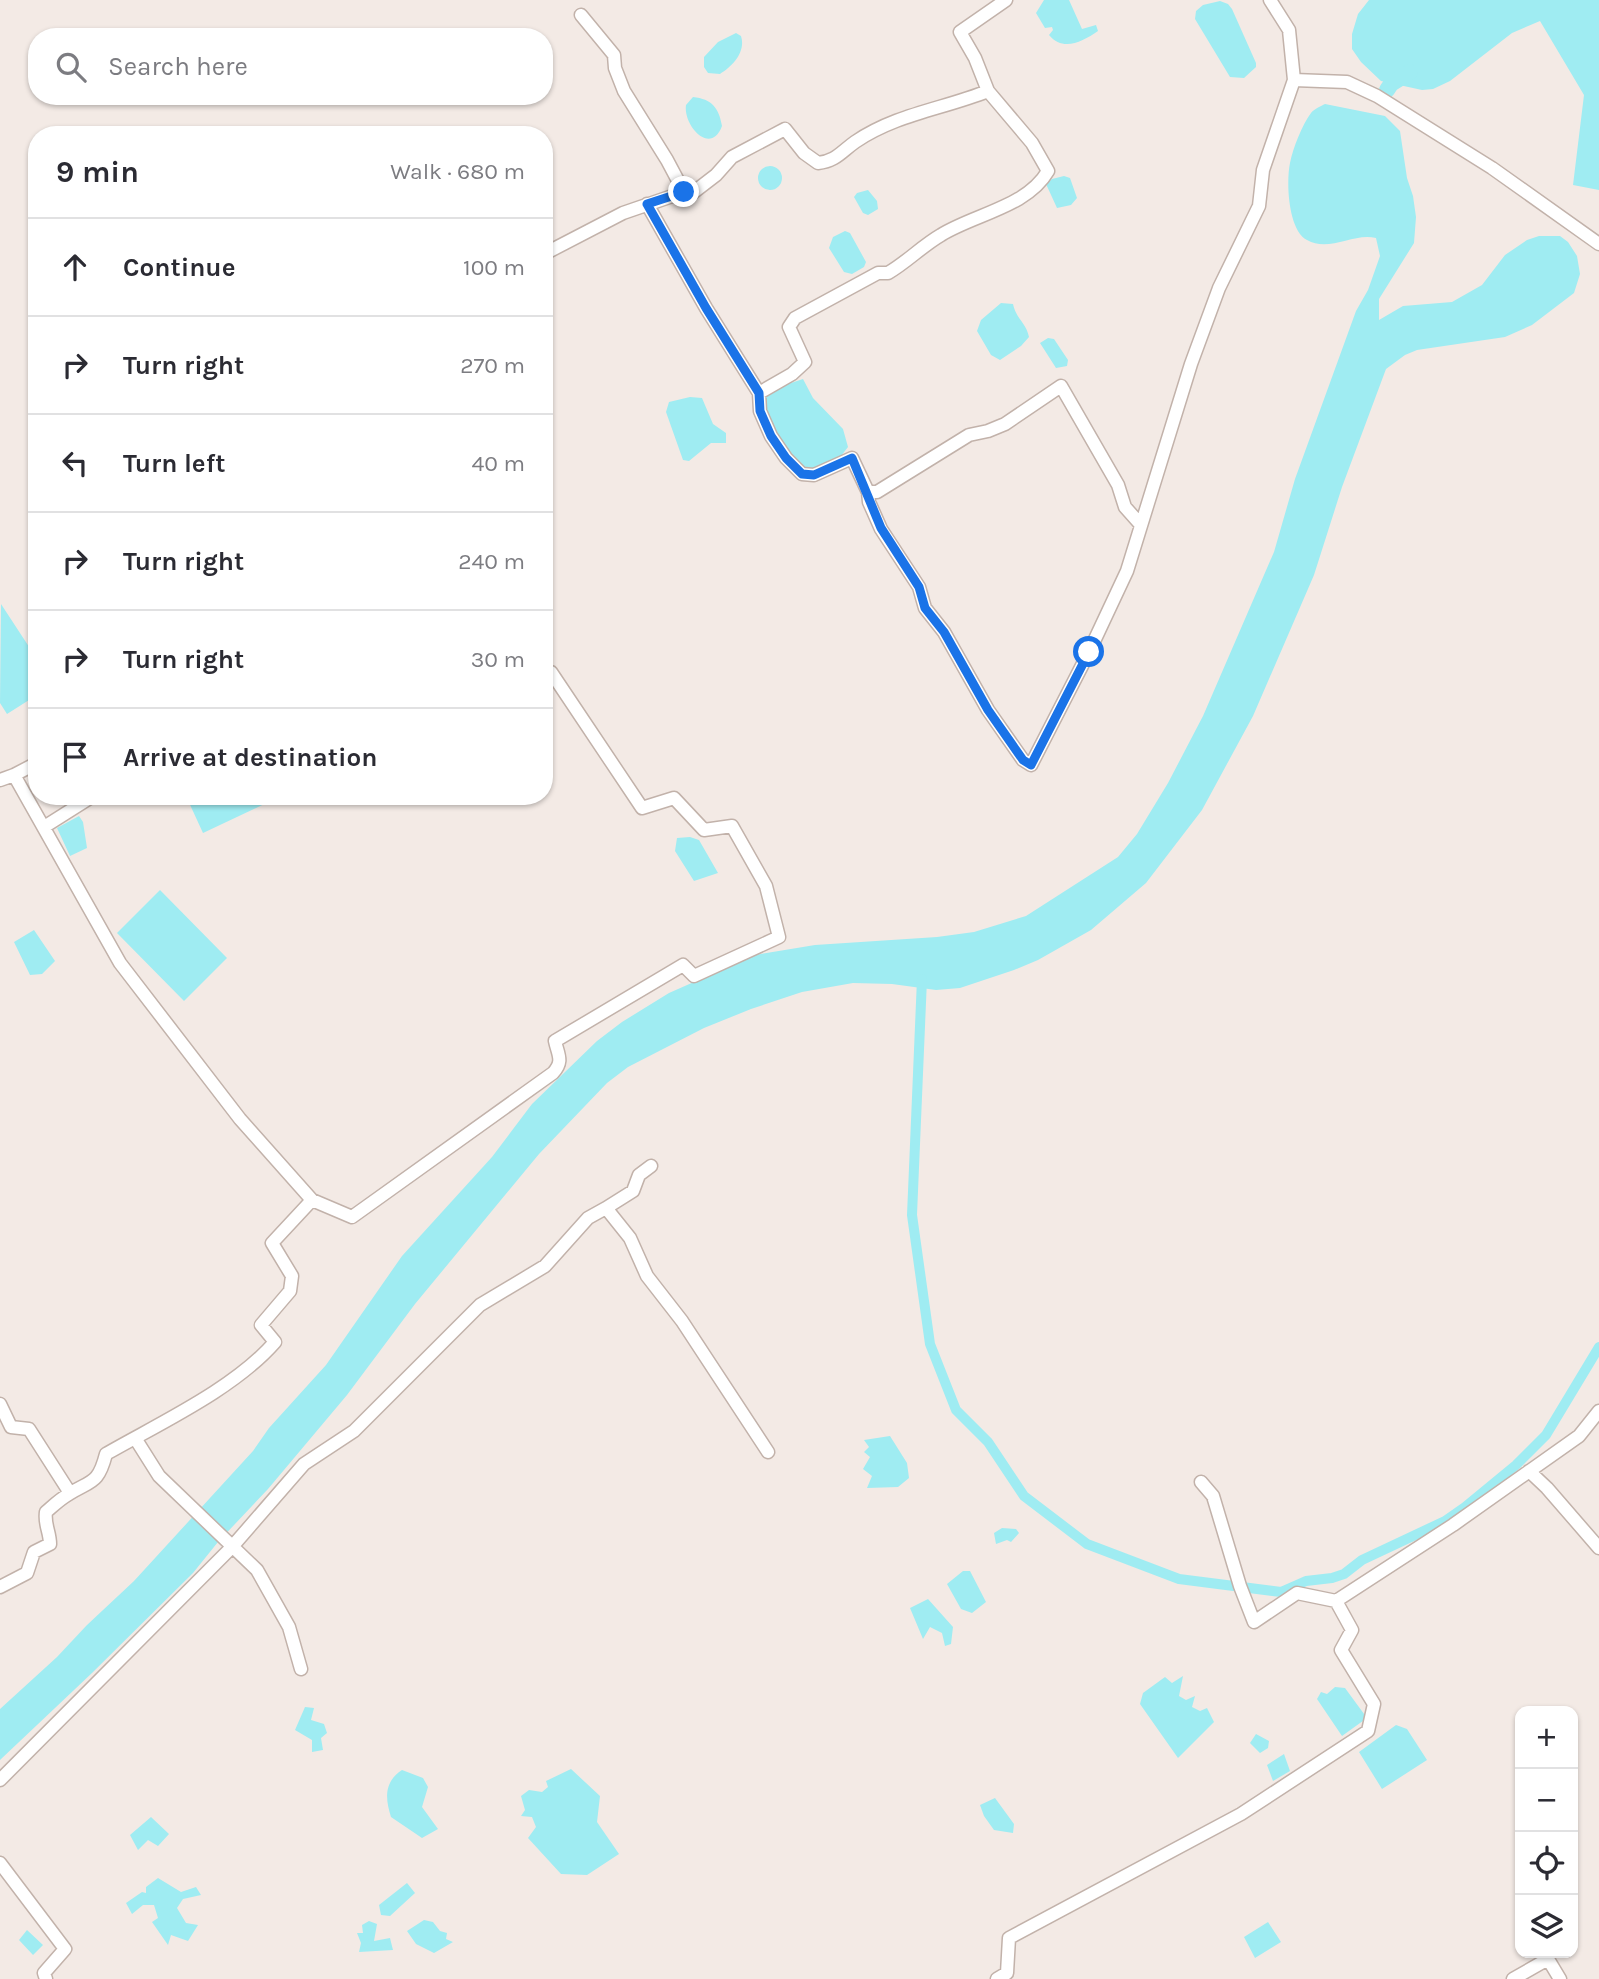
<!DOCTYPE html>
<html lang="en">
<head>
<meta charset="utf-8">
<style>
  body { margin:0; font-family:Karla,sans-serif; background:#f7f7f7; color:#2b2b33 }
  .controls { position:absolute; right:21px; bottom:21px; display:grid; overflow:hidden; border-radius:14px; box-shadow:0 2px 5px #0004 }
  .controls button { width:63px; height:63px; display:grid; place-items:center; padding:0; border:0; border-bottom:2px solid #e1e1e2; background:#fff; color:#2b2b33; font:35px sans-serif }
  .stop { position:absolute; width:21px; height:21px; margin:-16px; border:5px solid #1a73e8; border-radius:50%; background:#fff }
  .stop.end { background:#1a73e8; border-color:#fff; box-shadow:0 2px 7px #0008 }
  .list { margin:0; padding:0; list-style:none }
  h2 { display:flex; justify-content:space-between; align-items:center; height:91px; margin:0; padding:0 28px; font-size:30px }
  h2 small { font-size:23px; font-weight:400; color:#7c7c81 }
  .list li { display:grid; grid-template-columns:46px 1fr auto; gap:21px; align-items:center; box-sizing:border-box; height:98px; padding:0 28px; border-top:2px solid #e1e1e2 }
  .list b { display:block; font-size:26px; white-space:nowrap }
  .list em { font-size:23px; font-style:normal; color:#7c7c81 }
  .icon { flex:none; width:38px; height:38px; fill:none; stroke:currentColor; stroke-width:2; stroke-linecap:round; stroke-linejoin:round }
  .map { position:relative; flex:none; width:1599px; height:1979px; overflow:hidden }
  .search { position:absolute; background:#fff; box-shadow:0 2px 5px #0004; left:28px; top:28px; width:525px; height:77px; display:flex; align-items:center; gap:18px; box-sizing:border-box; padding:0 24px; border-radius:28px; color:#7c7c81; font-size:26px }
  .panel { position:absolute; background:#fff; box-shadow:0 2px 5px #0004; left:28px; top:126px; width:525px; height:679px; border-radius:28px }
  .map>svg:first-child { display:block }
</style>
</head>
<body>
<div class="map">
<svg width="1599" height="1979" viewBox="0 0 1599 1979">
  <rect width="100%" height="100%" fill="#f3eae5"/>
  <path fill="#9fecf2" d="M 1044,0 L 1069,0 L 1082,29 L 1096,25 L 1098,31 C 1082,42 1063,52 1049,35 L 1053,30 L 1052,27 L 1045,28 L 1036,13 Z
    M 1369,0 L 1599,0 L 1599,190 L 1573,185 L 1584,95 L 1540,21 L 1512,33 L 1450,81 L 1433,89 L 1422,90 L 1381,81 L 1361,62 L 1352,49 L 1352,34 L 1358,14 Z
    M 1220,1 L 1228,4 L 1232,9 L 1256,63 L 1256,67 L 1244,78 L 1230,77 L 1195,19 L 1196,11 L 1203,5 Z
    M 736,33 L 741,36 C 746,52 733,66 720,74 L 708,73 L 704,67 L 704,57 L 718,42 Z
    M 693,97 C 712,99 719,108 722,126 C 711,156 683,126 686,105 Z
    M 1325,104 L 1385,116 L 1400,131 L 1407,178 L 1413,196 L 1416,217 L 1414,243 L 1379,299 L 1379,320 L 1403,306 L 1452,302 L 1482,285 L 1505,255 L 1527,240 L 1539,236 L 1560,236 L 1568,242 L 1577,256 L 1580,274 L 1574,293 L 1532,325 L 1505,337 L 1417,350 L 1405,355 L 1386,369 L 1342,487 L 1314,575 L 1253,716 L 1202,810 L 1146,883 L 1091,930 L 1038,960 L 1014,970 L 960,988 L 936,990 L 892,984 L 853,983 L 802,992 L 751,1009 L 704,1028 L 628,1067 L 607,1083 L 539,1154 L 415,1304 L 347,1395 L 268,1489 L 218,1542 L 193,1573 L 92,1673 L 0,1760 L 0,1709 L 57,1657 L 87,1625 L 134,1581 L 253,1451 L 269,1428 L 326,1365 L 402,1256 L 492,1157 L 532,1104 L 597,1041 L 622,1022 L 669,993 L 755,955 L 815,945 L 937,937 L 974,932 L 1026,916 L 1118,857 L 1137,834 L 1168,783 L 1203,716 L 1274,552 L 1295,479 L 1356,311 L 1368,290 L 1380,256 L 1376,238 C 1354,232 1329,253 1307,240 C 1288,230 1286,182 1290,163 C 1293,148 1302,125 1311,113 C 1314,109 1321,106 1325,104 Z
    M758 178a12 12 0 1 1 24 0a12 12 0 1 1-24 0Z
    M 1064,176 L 1070,178 L 1077,198 L 1071,205 L 1057,208 L 1046,184 L 1052,179 Z
    M 868,190 L 877,201 L 878,209 L 868,215 L 863,213 L 854,197 L 857,193 Z
    M 845,231 L 850,233 L 866,262 L 864,267 L 852,274 L 844,272 L 829,248 L 833,237 Z
    M 1001,303 L 1013,304 C 1016,319 1026,322 1029,337 L 1021,346 L 1000,360 L 991,355 L 977,331 L 981,320 Z
    M 1048,338 L 1054,339 L 1068,360 L 1067,366 L 1056,368 L 1040,343 Z
    M 803,379 L 813,398 L 843,429 L 848,447 L 841,456 L 809,473 L 794,462 L 791,453 L 766,420 L 763,399 L 785,385 Z
    M 690,397 L 702,398 L 713,424 L 726,433 L 726,443 L 711,443 L 689,461 L 683,460 L 666,412 L 669,402 Z
    M 1,604 L 37,659 L 37,695 L 7,714 L 0,703 Z
    M 186,796 L 276,796 L 277,798 L 203,833 Z
    M 79,816 L 83,822 L 87,848 L 70,856 L 57,828 Z
    M 690,837 L 699,840 L 718,873 L 694,881 L 675,851 L 677,838 Z
    M 160,890 L 227,958 L 184,1001 L 117,933 Z
    M 34,930 L 55,961 L 42,974 L 30,975 L 14,942 Z
    M 890,1436 L 907,1463 L 909,1478 L 898,1487 L 867,1488 L 872,1476 L 863,1469 L 870,1457 L 864,1452 L 869,1447 L 864,1440 Z
    M 1002,1528 L 1016,1529 L 1019,1533 L 1011,1542 L 1007,1540 L 996,1544 L 994,1533 Z
    M 963,1571 L 970,1571 L 986,1602 L 972,1613 L 961,1609 L 947,1584 Z
    M 928,1599 L 953,1627 L 951,1644 L 945,1646 L 942,1633 L 930,1627 L 923,1639 L 910,1608 Z
    M 1183,1676 L 1179,1696 L 1186,1700 L 1195,1696 L 1192,1707 L 1200,1711 L 1207,1708 L 1214,1722 L 1178,1758 L 1140,1704 L 1143,1693 L 1165,1677 L 1172,1683 Z
    M 1335,1687 L 1345,1688 L 1367,1718 L 1342,1736 L 1317,1699 L 1321,1692 L 1327,1694 Z
    M 305,1707 L 314,1708 L 311,1720 L 324,1724 L 327,1733 L 321,1738 L 323,1750 L 312,1752 L 312,1740 L 295,1730 Z
    M 1396,1725 L 1407,1729 L 1427,1760 L 1382,1789 L 1359,1752 Z
    M 1256,1734 L 1269,1741 L 1268,1748 L 1260,1753 L 1250,1743 Z
    M 1284,1754 L 1290,1771 L 1273,1781 L 1267,1765 Z
    M 571,1769 L 600,1796 L 597,1822 L 619,1854 L 587,1875 L 561,1874 L 528,1838 L 536,1827 L 532,1817 L 521,1816 L 525,1810 L 521,1796 L 529,1790 L 542,1792 L 548,1787 L 546,1781 Z
    M 402,1770 L 423,1778 L 428,1787 L 422,1807 L 438,1829 L 422,1838 L 391,1817 C 385,1798 384,1782 402,1770 Z
    M 995,1798 L 1014,1824 L 1013,1833 L 994,1830 L 984,1816 L 980,1805 Z
    M 151,1817 L 169,1834 L 158,1846 L 148,1840 L 138,1850 L 130,1835 Z
    M 158,1878 L 181,1892 L 196,1887 L 201,1895 L 183,1899 L 177,1908 L 186,1923 L 198,1925 L 188,1941 L 171,1935 L 168,1945 L 152,1922 L 158,1918 L 154,1905 L 143,1905 L 132,1914 L 126,1903 L 142,1892 L 146,1893 L 146,1887 Z
    M 407,1883 L 415,1893 L 390,1916 L 381,1915 L 379,1905 Z
    M 424,1920 L 433,1922 L 440,1931 L 447,1933 L 446,1939 L 453,1942 L 434,1953 L 416,1944 L 407,1931 Z
    M 369,1921 L 377,1924 L 374,1941 L 390,1938 L 393,1950 L 359,1952 L 361,1943 L 357,1933 L 363,1933 L 362,1925 Z
    M 1268,1922 L 1281,1942 L 1255,1958 L 1244,1937 Z
    M 27,1930 L 43,1945 L 33,1955 L 19,1940 Z"/>
  <g fill="none" stroke-linecap="round" stroke-linejoin="round">
    <path stroke="#9fecf2" stroke-width="10" d="M 922,979 L 912,1215 L 930,1344 L 956,1410 L 988,1442 L 1024,1496 L 1087,1544 L 1179,1579 L 1281,1592 L 1306,1581 L 1332,1578 L 1344,1574 L 1362,1560 L 1445,1521 L 1465,1507 L 1516,1465 L 1546,1435 L 1599,1347"/>
    <path stroke="#9fecf2" stroke-width="16" d="M 1387,90 L 1391,84 L 1410,72"/>
    <g stroke="#c2b2aa" stroke-width="15">
      <path id="minor" d="M 1270,0 L 1289,30 L 1294,80
        M 684,192 L 690,195 L 716,175 L 732,157 L 785,129 L 804,153 L 818,163 C 836,161 841,152 855,142 C 896,114 943,109 988,91 L 975,58 L 960,32 L 1006,0
        M 647,204 L 706,308 L 759,393 L 760,411 L 771,436 L 786,458 L 802,474 L 814,475 L 852,458 L 868,492 L 877,492 L 969,435 L 988,431 L 1005,424 L 1061,386 L 1118,485 L 1125,507 L 1141,525
        M 544,254 L 623,213 L 684,192 L 667,160 L 624,91 L 615,68 L 614,55 L 581,15
        M 759,393 L 792,374 L 805,362 L 789,327 L 795,318 L 878,273 L 888,273 C 907,262 922,246 941,235 C 975,214 1027,207 1048,171 L 1032,143 L 988,91
        M 868,492 L 869,502 L 881,529 L 919,587 L 925,608 L 944,632 L 988,710 L 1023,760 L 1031,765 L 1089,652 L 1127,571 L 1191,364 L 1219,288 L 1259,206 L 1263,170 L 1294,80 L 1347,82 L 1377,96 L 1492,168 L 1599,244
        M 14,775 L 37,763
        M 0,780 L 14,775 L 120,963 L 240,1119 L 312,1200
        M 44,827 L 93,796
        M 606,1208 L 633,1191 L 639,1175 L 651,1166
        M 0,1404 L 11,1427 L 29,1429 L 70,1493
        M 135,1438 L 159,1476 L 257,1570 L 289,1627 L 301,1669
        M 1529,1471 L 1547,1488 L 1599,1548
        M 1201,1482 L 1213,1496 L 1240,1586 L 1254,1622 L 1297,1593 L 1336,1601 L 1453,1525 L 1579,1436 L 1599,1411
        M 0,1587 L 27,1573 L 34,1552 L 50,1544 C 50,1532 44,1524 46,1512 C 53,1506 60,1499 69,1494 C 91,1480 98,1485 106,1454 C 160,1423 234,1389 275,1342 L 261,1325 L 290,1291 L 292,1276 L 272,1243 L 312,1200 L 352,1217 L 553,1073 C 564,1061 558,1055 555,1041 L 683,965 L 694,976 L 779,937 L 766,886 L 732,826 L 704,830 L 674,798 L 642,808 L 551,672 L 544,676
        M 0,1780 L 231,1548 L 304,1464 L 354,1431 L 480,1305 L 545,1266 L 588,1218 L 606,1208 L 630,1238 L 647,1276 L 682,1321 L 768,1452
        M 0,1863 L 65,1949 L 44,1973 L 46,1979
        M 997,1979 L 1007,1973 L 1009,1938 L 1241,1814 L 1368,1731 L 1374,1704 L 1341,1650 L 1352,1630 L 1336,1601
        M 1513,1979 L 1548,1959 L 1560,1979"/>
    </g>
    <use href="#minor" stroke="#fff" stroke-width="12"/>
  </g>
  <g fill="none" stroke-linecap="round" stroke-linejoin="round">
    <path stroke="#1a73e8" stroke-width="9" d="M 684,192 L 647,204 L 706,308 L 759,393 L 760,411 L 771,436 L 786,458 L 802,474 L 814,475 L 852,458 L 881,528 L 919,587 L 925,608 L 944,632 L 988,710 L 1023,760 L 1031,765 L 1089,652"/>
  </g>
</svg>
<div class="controls">
<button>+</button>
<button>−</button>
<button><svg class="icon" aria-label="locate" viewBox="0 0 24 24"><circle cx="12" cy="12" r="6"/><path d="M12 2v4M12 18v4M2 12h4M18 12h4"/></svg></button>
<button><svg class="icon" aria-label="layers" viewBox="0 0 24 24"><path d="M12 4l9 5-9 5-9-5zM3 14l9 5 9-5"/></svg></button>
</div>
<div class="stop" style="left:1089px;top:652px"></div>
<div class="stop end" style="left:684px;top:192px"></div>
<div class="search"><svg class="icon" aria-label="search" viewBox="0 0 24 24"><circle cx="10" cy="10" r="6"/><path d="M15 15l6 6"/></svg>Search here</div>
<section class="panel">
<h2>9 min<small>Walk · 680 m</small></h2>
<ul class="list">
<li><svg class="icon" aria-label="ahead" viewBox="0 0 24 24"><path d="M12 20V5M6 11l6-6 6 6"/></svg><div><b>Continue</b></div><em>100 m</em></li>
<li><svg class="icon" aria-label="right" viewBox="0 0 24 24"><path d="M7 20v-9h11M14 6l5 5-5 5"/></svg><div><b>Turn right</b></div><em>270 m</em></li>
<li><svg class="icon" aria-label="left" viewBox="0 0 24 24"><path d="M17 20v-9H6M10 6l-5 5 5 5"/></svg><div><b>Turn left</b></div><em>40 m</em></li>
<li><svg class="icon" aria-label="right" viewBox="0 0 24 24"><path d="M7 20v-9h11M14 6l5 5-5 5"/></svg><div><b>Turn right</b></div><em>240 m</em></li>
<li><svg class="icon" aria-label="right" viewBox="0 0 24 24"><path d="M7 20v-9h11M14 6l5 5-5 5"/></svg><div><b>Turn right</b></div><em>30 m</em></li>
<li><svg class="icon" aria-label="arrive" viewBox="0 0 24 24"><path d="M6 21V4h12l-3 4 3 4H6"/></svg><div><b>Arrive at destination</b></div></li>
</ul>
</section>
</div>
</body>
</html>
